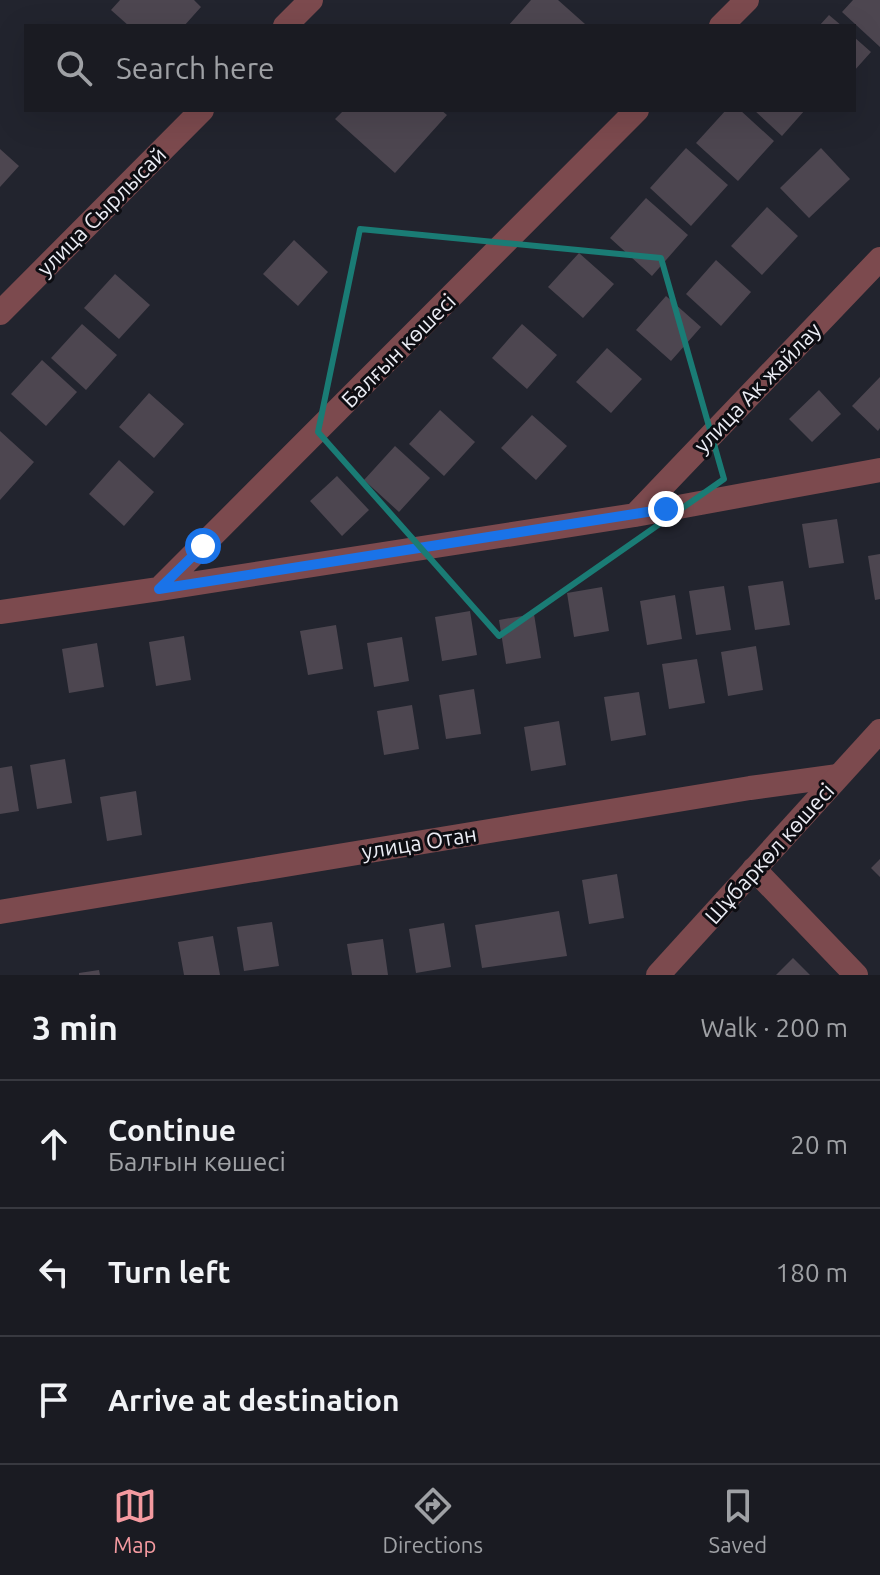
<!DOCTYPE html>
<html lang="en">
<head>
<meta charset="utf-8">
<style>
  body { margin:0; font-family:Ubuntu,sans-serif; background:#23242a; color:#f1f3f6 }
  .stop { position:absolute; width:24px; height:24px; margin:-18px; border:6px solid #1a73e8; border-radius:50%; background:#fff }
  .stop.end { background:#1a73e8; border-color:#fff; box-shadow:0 2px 8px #0008 }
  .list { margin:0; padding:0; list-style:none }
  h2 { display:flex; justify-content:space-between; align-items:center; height:104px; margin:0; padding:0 32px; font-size:34px }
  h2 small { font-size:26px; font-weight:400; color:#9fa1a5 }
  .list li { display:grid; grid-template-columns:52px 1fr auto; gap:24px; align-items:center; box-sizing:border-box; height:128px; padding:0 32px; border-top:2px solid #383940 }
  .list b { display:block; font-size:30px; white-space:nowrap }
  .list p { margin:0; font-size:26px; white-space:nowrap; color:#9fa1a5 }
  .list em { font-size:26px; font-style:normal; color:#9fa1a5 }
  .icon { flex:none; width:44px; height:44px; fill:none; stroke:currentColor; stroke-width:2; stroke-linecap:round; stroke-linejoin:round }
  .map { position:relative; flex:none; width:880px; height:975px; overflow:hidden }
  .search { position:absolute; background:#1a1b22; box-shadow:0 8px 32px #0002; left:24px; right:24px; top:24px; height:88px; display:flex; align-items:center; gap:20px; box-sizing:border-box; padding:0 28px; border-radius:0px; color:#9fa1a5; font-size:30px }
  .sheet { height:488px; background:#1a1b22 }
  nav { display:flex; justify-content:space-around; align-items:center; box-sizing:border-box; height:112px; border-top:2px solid #383940; background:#1a1b22; font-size:22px; color:#9fa1a5 }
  nav a { display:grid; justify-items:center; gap:4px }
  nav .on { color:#f49aa0 }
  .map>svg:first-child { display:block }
</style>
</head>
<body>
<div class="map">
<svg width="880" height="975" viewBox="0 0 880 975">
  <rect width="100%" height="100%" fill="#22242e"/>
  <path fill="#4d4650" d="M 120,0 L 194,0 L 201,7 L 184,26 L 129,26 L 111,10 Z
    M 531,0 L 558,0 L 585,24 L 583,26 L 508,26 Z
    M 853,0 L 880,0 L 880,47 L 842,12 Z
    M 829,15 L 842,26 L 819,26 Z
    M 854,37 L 871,52 L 854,71 Z
    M 344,110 L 441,110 L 447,115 L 395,173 L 335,119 Z
    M 726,110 L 740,110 L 774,141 L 738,181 L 696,143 Z
    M 754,110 L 805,110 L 782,136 Z
    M 686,148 L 728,185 L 691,226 L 650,188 Z
    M 821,148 L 850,179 L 809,218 L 780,188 Z
    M 0,149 L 19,166 L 0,187 Z
    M 646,198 L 688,235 L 652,276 L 610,238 Z
    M 767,207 L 798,236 L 762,275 L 731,246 Z
    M 294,240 L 328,272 L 298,306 L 263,274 Z
    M 579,253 L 614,284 L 583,318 L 548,287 Z
    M 716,260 L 751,292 L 721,326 L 686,294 Z
    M 115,274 L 150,305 L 119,339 L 84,308 Z
    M 666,296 L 701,327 L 671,361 L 636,330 Z
    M 82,324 L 117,355 L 86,390 L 51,358 Z
    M 522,324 L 557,355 L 527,389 L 492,358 Z
    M 607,348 L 642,379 L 611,413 L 576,382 Z
    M 42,360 L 77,392 L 46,426 L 11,394 Z
    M 880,377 L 880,428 L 878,431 L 852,406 Z
    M 819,390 L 841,414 L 812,442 L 789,419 Z
    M 149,393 L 184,424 L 154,458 L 119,427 Z
    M 440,410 L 475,442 L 444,476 L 409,444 Z
    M 532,415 L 567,446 L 536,480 L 501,448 Z
    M 0,431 L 34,462 L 0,500 Z
    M 395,446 L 430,478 L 399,512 L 364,480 Z
    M 119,460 L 154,492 L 124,526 L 89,494 Z
    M 337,476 L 369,510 L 342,536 L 310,501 Z
    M 837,519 L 844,563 L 809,568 L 802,524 Z
    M 880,554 L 880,599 L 875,600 L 868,556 Z
    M 783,581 L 790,625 L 755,630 L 748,586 Z
    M 724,586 L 731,630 L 696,635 L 689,591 Z
    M 602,587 L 609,631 L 574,637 L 567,593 Z
    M 675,595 L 682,639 L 647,645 L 640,601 Z
    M 470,611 L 477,655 L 442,661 L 435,617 Z
    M 534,614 L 541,658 L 506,664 L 499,620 Z
    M 336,625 L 343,669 L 308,675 L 300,631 Z
    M 184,636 L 191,680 L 156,686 L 149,642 Z
    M 402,637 L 409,681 L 374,687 L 367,643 Z
    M 97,643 L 104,687 L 69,693 L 62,649 Z
    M 756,646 L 763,690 L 728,696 L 721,652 Z
    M 697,659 L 705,703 L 669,709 L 662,664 Z
    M 474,689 L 481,734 L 446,739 L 439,695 Z
    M 639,692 L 646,735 L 611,741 L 604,697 Z
    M 412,705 L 419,749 L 384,755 L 377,711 Z
    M 559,721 L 566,765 L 531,771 L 524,727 Z
    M 65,759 L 72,803 L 37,809 L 30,765 Z
    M 12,766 L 19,811 L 0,814 L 0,768 Z
    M 136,791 L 142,835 L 107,841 L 100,797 Z
    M 880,859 L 880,877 L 871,868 Z
    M 617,874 L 624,918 L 589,924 L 582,880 Z
    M 559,911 L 567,956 L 482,968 L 475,925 Z
    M 272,922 L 279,966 L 244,971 L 237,927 Z
    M 444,923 L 451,967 L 416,973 L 409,929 Z
    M 213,936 L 220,975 L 184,975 L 178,942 Z
    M 383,939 L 388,975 L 352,975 L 347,944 Z
    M 793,958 L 810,975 L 776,975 Z
    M 99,970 L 100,975 L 79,975 L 79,973 Z"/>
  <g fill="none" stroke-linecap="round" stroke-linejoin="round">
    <path stroke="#7c4a4e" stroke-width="24" d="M 285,26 L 311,0
      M 721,26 L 747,0
      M 0,313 L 202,110
      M 635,515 L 880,259
      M 159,589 L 637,110
      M 0,612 L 159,589 L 635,515 L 880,470
      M 754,869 L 856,975
      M 0,912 L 750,788 L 838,776"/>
    <path stroke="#7c4a4e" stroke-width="24" d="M 658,975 L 880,731"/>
  </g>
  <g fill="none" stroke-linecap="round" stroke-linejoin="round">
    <path stroke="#1a73e8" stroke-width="10" d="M 203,546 L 159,589 L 666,509"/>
  </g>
  <path fill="none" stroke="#1a7c75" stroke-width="6" stroke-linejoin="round" d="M 360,229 L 661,258 L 724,479 L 499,636 L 318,432 Z"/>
  <g text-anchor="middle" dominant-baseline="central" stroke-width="6" stroke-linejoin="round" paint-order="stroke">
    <g font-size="22" fill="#ebecf4" stroke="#0d0d12">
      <text transform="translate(101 211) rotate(-45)">улица Сырлысай</text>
      <text transform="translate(398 350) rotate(-45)">Балғын көшесі</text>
      <text transform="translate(757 387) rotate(-46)">улица Ак жайлау</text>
      <text transform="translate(419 842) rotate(-9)">улица Отан</text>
      <text transform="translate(769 853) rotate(-48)">Шұбаркөл көшесі</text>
    </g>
  </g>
</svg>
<div class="stop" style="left:203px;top:546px"></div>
<div class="stop end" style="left:666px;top:509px"></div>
<div class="search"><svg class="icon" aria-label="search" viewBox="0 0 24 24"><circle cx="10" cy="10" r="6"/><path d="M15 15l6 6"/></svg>Search here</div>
</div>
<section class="sheet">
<h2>3 min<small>Walk · 200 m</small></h2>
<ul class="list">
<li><svg class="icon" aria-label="ahead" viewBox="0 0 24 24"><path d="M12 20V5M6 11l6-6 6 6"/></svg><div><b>Continue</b><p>Балғын көшесі</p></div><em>20 m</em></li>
<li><svg class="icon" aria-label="left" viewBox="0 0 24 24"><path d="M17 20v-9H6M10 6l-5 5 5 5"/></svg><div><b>Turn left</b></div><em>180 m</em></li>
<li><svg class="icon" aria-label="arrive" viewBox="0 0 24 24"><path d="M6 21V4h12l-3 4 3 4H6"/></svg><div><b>Arrive at destination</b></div></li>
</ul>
</section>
<nav>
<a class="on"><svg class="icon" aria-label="map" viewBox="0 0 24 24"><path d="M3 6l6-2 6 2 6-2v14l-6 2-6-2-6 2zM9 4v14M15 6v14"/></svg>Map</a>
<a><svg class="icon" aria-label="directions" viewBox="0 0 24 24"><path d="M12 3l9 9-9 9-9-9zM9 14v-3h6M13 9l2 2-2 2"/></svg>Directions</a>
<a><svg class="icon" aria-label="saved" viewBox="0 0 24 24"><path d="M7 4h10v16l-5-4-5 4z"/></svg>Saved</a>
</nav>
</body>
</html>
